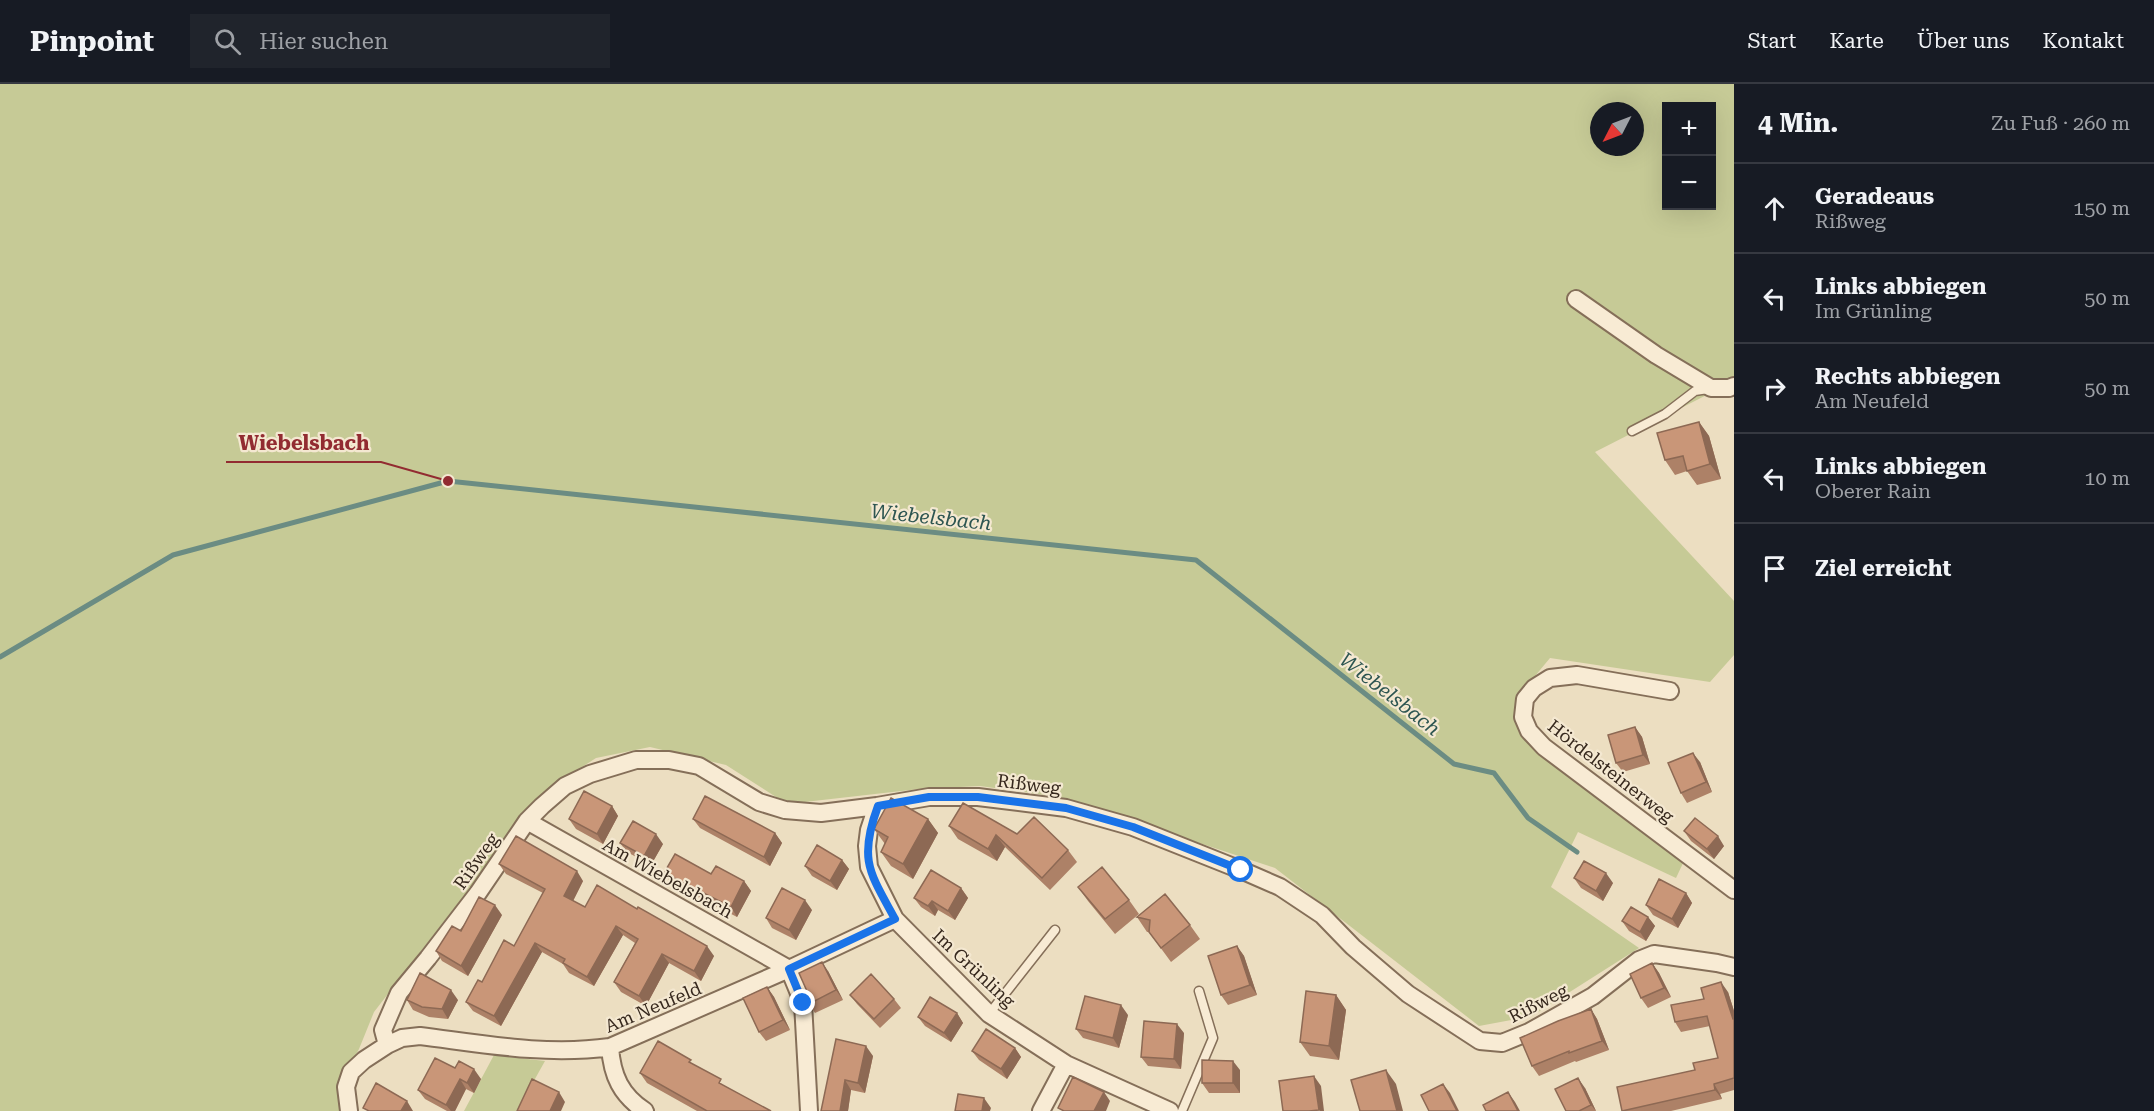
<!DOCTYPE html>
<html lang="de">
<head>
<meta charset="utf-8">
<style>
  body { margin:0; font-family:"Roboto Serif",serif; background:#20242c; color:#f1f3f6 }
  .controls { position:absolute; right:18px; top:18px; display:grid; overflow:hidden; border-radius:0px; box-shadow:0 6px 24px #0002 }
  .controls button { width:54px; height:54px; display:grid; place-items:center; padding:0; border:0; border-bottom:2px solid #363941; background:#171b24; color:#f1f3f6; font:30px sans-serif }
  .compass { position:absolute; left:1590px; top:18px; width:54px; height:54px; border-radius:50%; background:#171b24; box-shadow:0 6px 24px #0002; rotate:228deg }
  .stop { position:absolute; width:18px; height:18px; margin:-14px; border:4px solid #1a73e8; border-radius:50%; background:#fff }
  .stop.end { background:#1a73e8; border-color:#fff; box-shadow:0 2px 6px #0008 }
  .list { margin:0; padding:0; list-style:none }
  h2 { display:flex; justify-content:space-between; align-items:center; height:78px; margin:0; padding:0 24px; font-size:26px }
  h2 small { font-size:20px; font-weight:400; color:#9ea1a6 }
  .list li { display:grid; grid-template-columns:39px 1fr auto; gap:18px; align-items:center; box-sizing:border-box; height:90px; padding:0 24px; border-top:2px solid #363941 }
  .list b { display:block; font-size:22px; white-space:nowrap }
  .list p { margin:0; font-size:20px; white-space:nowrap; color:#9ea1a6 }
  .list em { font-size:20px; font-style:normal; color:#9ea1a6 }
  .icon { flex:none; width:33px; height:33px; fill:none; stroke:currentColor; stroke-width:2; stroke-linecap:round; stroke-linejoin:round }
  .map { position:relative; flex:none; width:1734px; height:1027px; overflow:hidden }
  header { display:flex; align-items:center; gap:36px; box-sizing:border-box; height:84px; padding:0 30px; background:#171b24; border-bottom:2px solid #363941 }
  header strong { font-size:28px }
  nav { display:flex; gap:33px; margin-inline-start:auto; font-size:21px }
  .search { width:420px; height:54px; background:#20242c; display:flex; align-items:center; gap:15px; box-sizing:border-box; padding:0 21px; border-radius:0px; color:#9ea1a6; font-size:22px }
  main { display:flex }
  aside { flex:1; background:#171b24 }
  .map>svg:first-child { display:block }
</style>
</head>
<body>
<header>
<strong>Pinpoint</strong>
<div class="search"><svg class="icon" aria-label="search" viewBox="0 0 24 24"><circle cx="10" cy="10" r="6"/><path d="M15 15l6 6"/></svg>Hier suchen</div>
<nav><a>Start</a><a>Karte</a><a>Über uns</a><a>Kontakt</a></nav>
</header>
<main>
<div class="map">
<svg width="1734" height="1027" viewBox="0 0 1734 1027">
  <rect width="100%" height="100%" fill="#ecdec1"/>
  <path fill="#c6ca96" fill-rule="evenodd" d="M 0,0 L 1734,0 L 1734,297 L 1595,368 L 1734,517 L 1734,571 L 1710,598 L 1550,574 L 1515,616 L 1521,651 L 1684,777 L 1676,794 L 1578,748 L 1551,803 L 1639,864 L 1532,932 L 1479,942 L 1275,784 L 1060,713 L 980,702 L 919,705 L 787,720 L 726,681 L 650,663 L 596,674 L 545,707 L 374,928 L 359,965 L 339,1002 L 345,1027 L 0,1027 ZM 1666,22 L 1712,22 L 1712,122 L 1666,122 ZM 1599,27 L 1635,27 L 1635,63 L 1599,63 Z
    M 494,971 L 545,977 L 517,1027 L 464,1027 Z"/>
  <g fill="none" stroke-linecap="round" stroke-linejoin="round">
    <path stroke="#6b8c83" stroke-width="5" d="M 0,573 L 173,471 L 448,397 L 1196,476 L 1454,680 L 1494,689 L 1528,734 L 1577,768"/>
    <g stroke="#856f59" stroke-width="11">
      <path id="service" d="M 1632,347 L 1665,330 L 1695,307 L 1708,305
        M 989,930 L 1055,846
        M 1182,1027 L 1213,954 L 1199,907"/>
    </g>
    <g stroke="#856f59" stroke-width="20">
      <path id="minor" d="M 1576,215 L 1656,271 L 1711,304 L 1729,304 L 1734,302
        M 1670,607 L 1577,591 L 1550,594 L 1534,604 L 1525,615 L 1523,633 L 1529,647 L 1544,663 L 1734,806
        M 877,722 L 869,746 L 867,762 L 869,783 L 895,835 L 989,930 L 1066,980 L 1170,1027
        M 527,737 L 789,885 L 803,919 L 809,1027
        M 387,961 L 383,946 L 399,909 L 428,874 L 478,809 L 527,737 L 542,722 L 565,702 L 590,690 L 636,676 L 669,676 L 699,682 L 759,718 L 785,726 L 821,729 L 877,722 L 929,713 L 978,713 L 1066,724 L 1133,743 L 1241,786 L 1280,803 L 1322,831 L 1353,863 L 1408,910 L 1480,957 L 1502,959 L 1529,948 L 1593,912 L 1639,876 L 1654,870 L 1717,879 L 1734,883
        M 610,963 C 612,992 621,1011 645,1027
        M 349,1027 L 346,1003 L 351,988 L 364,976 L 387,961 L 402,954 L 420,952 C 484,960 546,972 610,963 L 789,885 L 895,835
        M 1041,1027 L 1066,980"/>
    </g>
    <use href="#service" stroke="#f8ebd4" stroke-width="8"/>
    <use href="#minor" stroke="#f8ebd4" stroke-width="16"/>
  </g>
  <path fill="#ad8167" d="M 1699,338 L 1709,352 L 1721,395 L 1697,401 L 1687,387 L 1675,391 L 1665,376 Z
    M 1635,643 L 1642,653 L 1650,680 L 1623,688 L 1616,679 Z
    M 1700,678 L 1712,708 L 1687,719 L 1681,709 Z
    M 612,722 L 618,732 L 603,760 L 576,745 L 569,735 Z
    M 693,735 L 775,749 L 782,759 L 770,782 L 700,744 Z
    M 928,735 L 938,749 L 913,795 L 891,782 L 881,768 L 885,760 L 874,745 Z
    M 949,742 L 1017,750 L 1068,766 L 1077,778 L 1050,806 L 1005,763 L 997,777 L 958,755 Z
    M 1684,747 L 1724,762 L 1714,775 L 1691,757 Z
    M 620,759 L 663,760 L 651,781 L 627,768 Z
    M 842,776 L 849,785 L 837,806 L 812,792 L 805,782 Z
    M 499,780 L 583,797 L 573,817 L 585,823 L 637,825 L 714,872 L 701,897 L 669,879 L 646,922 L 621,908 L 614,898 L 635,859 L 623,851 L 594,902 L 569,889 L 563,880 L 542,868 L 501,942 L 473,927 L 466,918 L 482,898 L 514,862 L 543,809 L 506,790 Z
    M 664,789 L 711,790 L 744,797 L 751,807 L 737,833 L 671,799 Z
    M 1574,794 L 1613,799 L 1603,817 L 1581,804 Z
    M 1078,803 L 1129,816 L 1139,830 L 1115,850 L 1088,817 Z
    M 961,804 L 968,814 L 955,836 L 938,826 L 935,832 L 921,823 L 914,814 Z
    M 1686,809 L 1692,819 L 1678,844 L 1653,831 L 1646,821 Z
    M 812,826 L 796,856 L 772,844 L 766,834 Z
    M 502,831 L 468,892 L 442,877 L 436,867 L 461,847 Z
    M 1137,833 L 1190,841 L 1200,855 L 1171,878 L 1149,848 L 1147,848 Z
    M 1648,833 L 1655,842 L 1646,857 L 1629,847 L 1622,837 Z
    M 1237,862 L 1244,872 L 1257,911 L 1228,921 L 1221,911 Z
    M 1652,879 L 1659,889 L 1671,913 L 1648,924 L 1641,914 Z
    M 828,887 L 843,916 L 815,929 L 809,920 Z
    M 767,903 L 774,913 L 790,946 L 766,957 L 759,948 Z
    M 1728,908 L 1734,927 L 1734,1006 L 1720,1010 L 1722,1015 L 1671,1027 L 1622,1027 L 1718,974 L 1710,942 L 1681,948 L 1675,938 L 1704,915 Z
    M 850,911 L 894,915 L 901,924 L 880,944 L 857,920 Z
    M 1336,911 L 1346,926 L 1339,976 L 1310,972 L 1300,958 Z
    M 407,916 L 458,916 L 448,935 L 429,933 L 413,926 Z
    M 1591,925 L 1597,935 L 1609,966 L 1576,978 L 1575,977 L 1539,992 L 1532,982 Z
    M 957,929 L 963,939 L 951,958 L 925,942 L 918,933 Z
    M 1128,931 L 1119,964 L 1083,954 L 1076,945 Z
    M 1184,949 L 1181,985 L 1148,982 L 1141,973 Z
    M 836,955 L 873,972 L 865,1009 L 851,1006 L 848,1027 Z
    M 1015,964 L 1021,973 L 1007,995 L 979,976 L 972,967 Z
    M 694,981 L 726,1003 L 771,1027 L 697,1027 L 647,999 L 640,989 Z
    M 455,984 L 481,995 L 474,1009 L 466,1005 L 455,1027 L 447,1027 L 425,1015 L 418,1006 Z
    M 1240,986 L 1240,1009 L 1209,1009 L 1202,999 Z
    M 1585,1004 L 1596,1027 L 1566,1027 Z"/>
  <path fill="#8d6954" d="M 1699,338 L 1709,352 L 1721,395 L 1710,380 Z
    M 1635,643 L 1642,653 L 1650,680 L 1643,671 Z
    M 1693,669 L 1700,678 L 1712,708 L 1706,698 Z
    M 612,722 L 618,732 L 603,760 L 597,750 Z
    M 928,735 L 938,749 L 913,795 L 903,780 Z
    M 775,749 L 782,759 L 770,782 L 764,773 Z
    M 656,750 L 663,760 L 651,781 L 644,772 Z
    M 996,751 L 1005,763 L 997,777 L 988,765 Z
    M 1718,752 L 1724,762 L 1714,775 L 1707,765 Z
    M 842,776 L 849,785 L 837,806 L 830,797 Z
    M 577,787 L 583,797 L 571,821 L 564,812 Z
    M 1606,789 L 1613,799 L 1603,817 L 1596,807 Z
    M 744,797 L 751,807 L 737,833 L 731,823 Z
    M 961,804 L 968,814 L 955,836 L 948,827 Z
    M 1686,809 L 1692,819 L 1678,844 L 1672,835 Z
    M 805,816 L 812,826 L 796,856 L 789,846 Z
    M 932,817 L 938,826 L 935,832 L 928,822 Z
    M 495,821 L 502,831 L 468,892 L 461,882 Z
    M 1648,833 L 1655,842 L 1646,857 L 1640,848 Z
    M 616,842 L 623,851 L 594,902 L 587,893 Z
    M 535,859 L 542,868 L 501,942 L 494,932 Z
    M 707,862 L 714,872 L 701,897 L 694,887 Z
    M 1237,862 L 1244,872 L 1257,911 L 1250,901 Z
    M 662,870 L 669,879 L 646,922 L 639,912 Z
    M 822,878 L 828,887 L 843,916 L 836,906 Z
    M 1652,879 L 1659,889 L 1671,913 L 1664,904 Z
    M 1721,898 L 1728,908 L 1734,927 L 1734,937 L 1733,935 Z
    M 767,903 L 774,913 L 790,946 L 783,936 Z
    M 451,906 L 458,916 L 448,935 L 442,925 Z
    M 1336,911 L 1346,926 L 1339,976 L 1329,962 Z
    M 1121,921 L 1128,931 L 1119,964 L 1113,954 Z
    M 1591,925 L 1597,935 L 1609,966 L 1602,957 Z
    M 957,929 L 963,939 L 951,958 L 944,949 Z
    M 1177,940 L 1184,949 L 1181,985 L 1174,975 Z
    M 866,962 L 873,972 L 865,1009 L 858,999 Z
    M 1015,964 L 1021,973 L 1007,995 L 1001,985 Z
    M 1233,977 L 1240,986 L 1240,1009 L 1233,999 Z
    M 474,985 L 481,995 L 474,1009 L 467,999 Z
    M 1386,986 L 1396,1000 L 1403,1027 L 1397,1027 Z
    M 1314,992 L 1321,1002 L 1324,1027 L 1320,1027 L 1319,1026 Z
    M 1578,994 L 1585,1004 L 1596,1027 L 1591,1021 Z
    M 460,995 L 466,1005 L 455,1027 L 451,1027 L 446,1021 Z
    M 845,996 L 851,1006 L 848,1027 L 840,1027 Z
    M 1443,1000 L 1450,1009 L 1459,1027 L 1457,1027 Z
    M 1714,1000 L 1720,1010 L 1722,1015 L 1715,1006 Z
    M 559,1008 L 565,1018 L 561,1027 L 550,1027 Z
    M 1104,1008 L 1110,1017 L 1106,1027 L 1094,1027 Z
    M 1508,1008 L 1515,1018 L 1520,1027 L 1518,1027 Z
    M 984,1014 L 991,1024 L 990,1027 L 982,1027 Z
    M 407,1017 L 413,1027 L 401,1027 Z"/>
  <path fill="#c99678" stroke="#8d6954" stroke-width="1.5" d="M 1699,338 L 1710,380 L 1687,387 L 1683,372 L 1665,376 L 1657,349 Z
    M 1635,643 L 1643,671 L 1616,679 L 1608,651 Z
    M 1693,669 L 1706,698 L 1681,709 L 1668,679 Z
    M 584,707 L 612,722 L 597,750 L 569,735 Z
    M 705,712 L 775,749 L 764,773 L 693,735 Z
    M 891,714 L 928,735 L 903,780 L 881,768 L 888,753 L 874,745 Z
    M 963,719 L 1017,750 L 1034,733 L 1068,766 L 1042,794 L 996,751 L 988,765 L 949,742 Z
    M 1695,734 L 1718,752 L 1707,765 L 1684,747 Z
    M 633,737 L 656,750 L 644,772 L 620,759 Z
    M 516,752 L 577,787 L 564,812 L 585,823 L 597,801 L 637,825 L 638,823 L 707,862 L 694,887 L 662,870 L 639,912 L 614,898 L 638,855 L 616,842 L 587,893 L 563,879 L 565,875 L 535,859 L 494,932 L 466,918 L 478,896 L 482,898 L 504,856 L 514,862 L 545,805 L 499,780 Z
    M 817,761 L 842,776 L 830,797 L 805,782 Z
    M 675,770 L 711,790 L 716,782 L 744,797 L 731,823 L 664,789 Z
    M 1584,777 L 1606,789 L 1596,807 L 1574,794 Z
    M 1102,783 L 1129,816 L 1105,835 L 1078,803 Z
    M 931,786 L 961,804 L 948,827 L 932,817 L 928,822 L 914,814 Z
    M 1659,795 L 1686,809 L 1672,835 L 1646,821 Z
    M 782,804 L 805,816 L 789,846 L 766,834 Z
    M 1165,810 L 1190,841 L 1161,864 L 1149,848 L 1150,836 L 1137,833 Z
    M 479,813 L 495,821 L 461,882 L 436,867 L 452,842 L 461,847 Z
    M 1631,823 L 1648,833 L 1640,848 L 1622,837 Z
    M 1237,862 L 1250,901 L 1221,911 L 1208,872 Z
    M 822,878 L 836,906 L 809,920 L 806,905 L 799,889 Z
    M 1652,879 L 1664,904 L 1641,914 L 1630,890 Z
    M 420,889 L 451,906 L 442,925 L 422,923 L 407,916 Z
    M 871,890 L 894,915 L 874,935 L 850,911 Z
    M 1721,898 L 1733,935 L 1734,935 L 1734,994 L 1714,1000 L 1715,1006 L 1622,1027 L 1617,1003 L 1695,986 L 1693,979 L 1718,974 L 1707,932 L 1675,938 L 1671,921 L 1704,915 L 1701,904 Z
    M 767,903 L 783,936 L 759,948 L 743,914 Z
    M 1306,907 L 1336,911 L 1329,962 L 1300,958 Z
    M 1085,912 L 1121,921 L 1113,954 L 1076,945 Z
    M 930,913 L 957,929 L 944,949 L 918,933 Z
    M 1591,925 L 1602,957 L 1569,969 L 1569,967 L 1532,982 L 1520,954 L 1558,937 Z
    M 1144,937 L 1177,940 L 1174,975 L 1141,973 Z
    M 986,945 L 1015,964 L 1001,985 L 972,967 Z
    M 836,955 L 866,962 L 858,999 L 845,996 L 840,1027 L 821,1027 Z
    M 658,957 L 691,976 L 689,978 L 721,995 L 719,999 L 771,1027 L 707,1027 L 640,989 Z
    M 435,974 L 455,984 L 459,977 L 474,985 L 467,999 L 460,995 L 446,1021 L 418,1006 Z
    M 1202,976 L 1233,977 L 1233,999 L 1202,999 Z
    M 1386,986 L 1397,1027 L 1360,1027 L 1351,996 Z
    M 1314,992 L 1319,1026 L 1309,1027 L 1283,1027 L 1279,997 Z
    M 1073,993 L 1104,1008 L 1094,1027 L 1064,1027 L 1058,1024 Z
    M 1578,994 L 1591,1021 L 1579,1027 L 1566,1027 L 1555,1005 Z
    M 532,995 L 559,1008 L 550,1027 L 517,1027 Z
    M 376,999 L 407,1017 L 401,1027 L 369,1027 L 363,1024 Z
    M 1443,1000 L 1457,1027 L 1429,1027 L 1421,1011 Z
    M 1508,1008 L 1518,1027 L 1486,1027 L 1483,1021 Z
    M 958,1010 L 984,1014 L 982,1027 L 955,1027 Z"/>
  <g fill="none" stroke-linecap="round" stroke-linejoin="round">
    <path stroke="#1a73e8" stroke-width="8" d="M 803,919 L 789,885 L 895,835 C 870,789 858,776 878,722 L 929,713 L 978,713 L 1066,724 L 1133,743 L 1241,786"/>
  </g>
  <g text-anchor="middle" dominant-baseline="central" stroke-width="4.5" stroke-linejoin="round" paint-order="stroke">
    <g font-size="18" fill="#36281d" stroke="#f4e8d1">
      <text transform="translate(1611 687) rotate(38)">Hördelsteinerweg</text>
      <text transform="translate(1029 700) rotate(7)">Rißweg</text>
      <text transform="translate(476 777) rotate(-55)">Rißweg</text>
      <text transform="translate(668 794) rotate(29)">Am Wiebelsbach</text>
      <text transform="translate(974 884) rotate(43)">Im Grünling</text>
      <text transform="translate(1538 919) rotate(-27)">Rißweg</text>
      <text transform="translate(653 923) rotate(-23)">Am Neufeld</text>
    </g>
    <g font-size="20" font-style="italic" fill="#2d5551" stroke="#f4e8d1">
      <text transform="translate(931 433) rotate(6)">Wiebelsbach</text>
      <text transform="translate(1390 610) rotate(38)">Wiebelsbach</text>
    </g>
  </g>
  <path fill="none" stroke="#922b31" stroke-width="2" d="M448 397L381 378H226"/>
  <circle fill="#922b31" stroke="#f4e8d1" stroke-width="2" cx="448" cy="397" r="6"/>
  <g font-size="20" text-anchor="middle" font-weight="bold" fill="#922b31" stroke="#f4e8d1" stroke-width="4.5" stroke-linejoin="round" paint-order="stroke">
    <text x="304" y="366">Wiebelsbach</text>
  </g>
</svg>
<div class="controls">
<button>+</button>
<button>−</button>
</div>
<svg class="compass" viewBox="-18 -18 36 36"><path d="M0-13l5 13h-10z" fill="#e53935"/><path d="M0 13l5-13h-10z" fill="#9ea1a6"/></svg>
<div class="stop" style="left:1241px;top:786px"></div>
<div class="stop end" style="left:803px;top:919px"></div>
</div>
<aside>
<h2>4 Min.<small>Zu Fuß · 260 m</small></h2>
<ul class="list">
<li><svg class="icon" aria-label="ahead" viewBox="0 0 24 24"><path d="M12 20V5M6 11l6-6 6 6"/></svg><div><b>Geradeaus</b><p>Rißweg</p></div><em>150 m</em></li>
<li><svg class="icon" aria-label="left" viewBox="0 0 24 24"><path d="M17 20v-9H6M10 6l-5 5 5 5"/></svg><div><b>Links abbiegen</b><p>Im Grünling</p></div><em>50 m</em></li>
<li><svg class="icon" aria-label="right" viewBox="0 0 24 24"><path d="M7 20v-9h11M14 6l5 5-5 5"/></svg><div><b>Rechts abbiegen</b><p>Am Neufeld</p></div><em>50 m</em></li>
<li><svg class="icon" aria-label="left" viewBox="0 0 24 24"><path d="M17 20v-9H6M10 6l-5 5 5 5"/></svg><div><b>Links abbiegen</b><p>Oberer Rain</p></div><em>10 m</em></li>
<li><svg class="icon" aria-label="arrive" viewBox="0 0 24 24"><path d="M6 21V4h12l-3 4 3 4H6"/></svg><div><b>Ziel erreicht</b></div></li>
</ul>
</aside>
</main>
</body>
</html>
